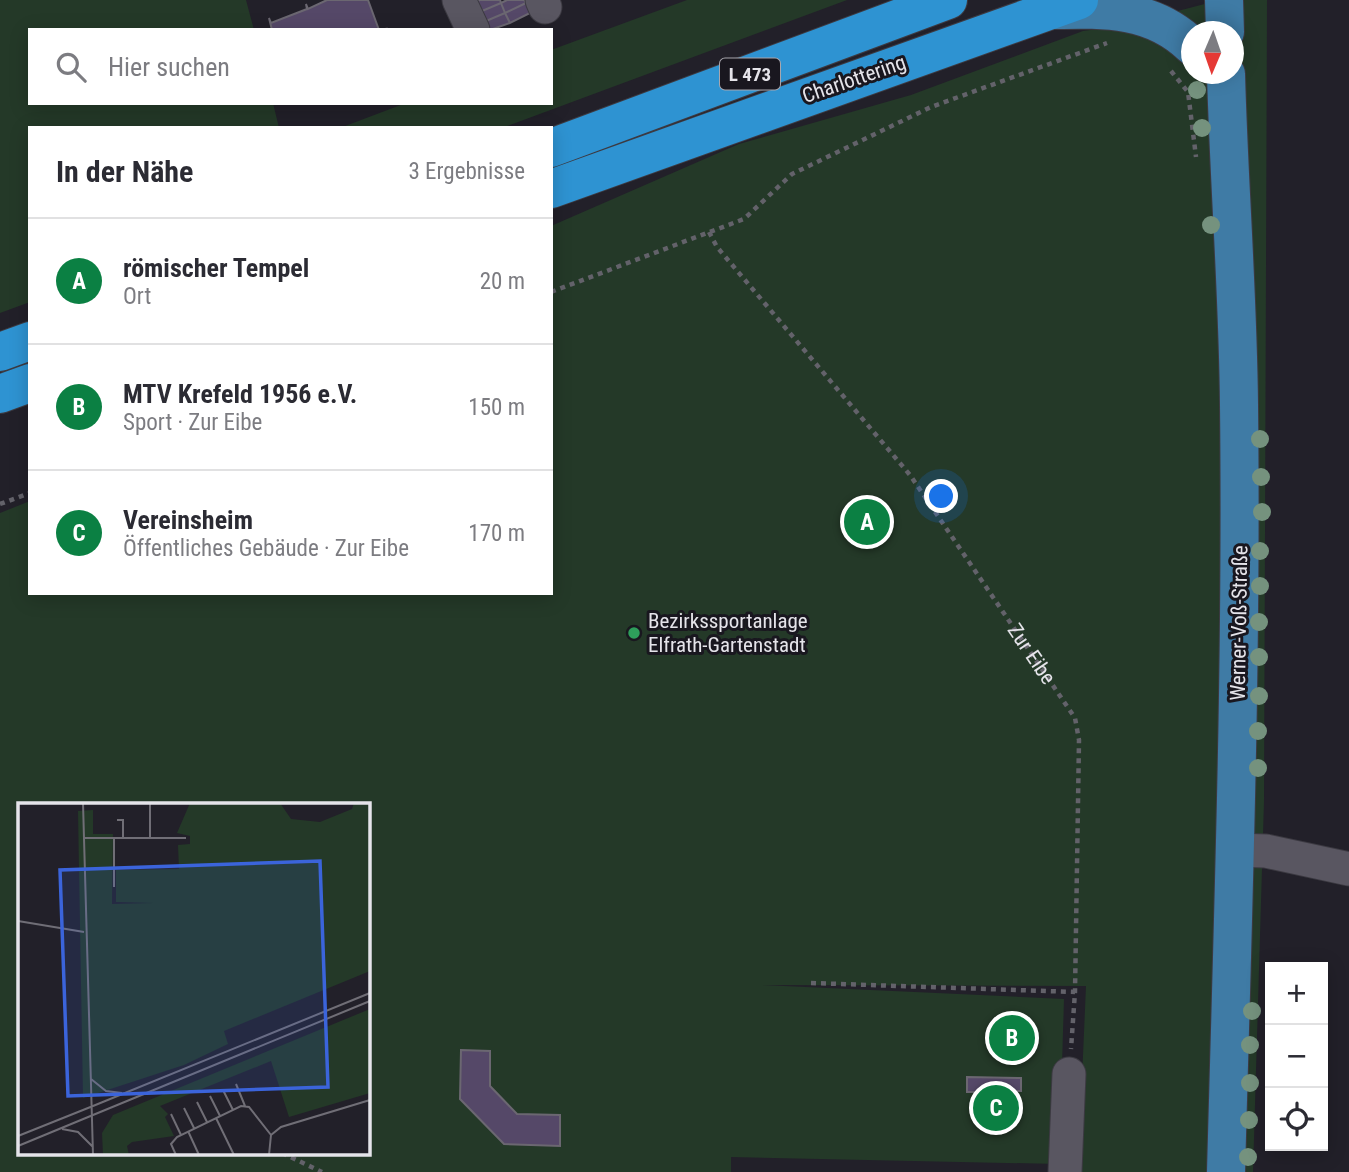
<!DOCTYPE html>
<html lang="de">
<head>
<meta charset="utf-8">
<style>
  body { margin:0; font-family:"Roboto Condensed",sans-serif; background:#f2f2f3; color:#2b2b33 }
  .controls { position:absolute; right:21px; bottom:21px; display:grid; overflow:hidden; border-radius:0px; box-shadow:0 4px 18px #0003 }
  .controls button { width:63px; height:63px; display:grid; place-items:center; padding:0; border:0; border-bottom:2px solid #e1e1e2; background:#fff; color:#2b2b33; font:35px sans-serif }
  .compass { position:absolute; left:1181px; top:21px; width:63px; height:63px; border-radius:50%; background:#fff; box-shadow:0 4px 18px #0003; rotate:182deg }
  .you { position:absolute; left:942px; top:497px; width:24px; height:24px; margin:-18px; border:5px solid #fff; border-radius:50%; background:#1a73e8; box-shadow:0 0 0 10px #1a73e833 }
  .badge { display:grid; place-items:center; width:46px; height:46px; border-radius:50%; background:#0b8043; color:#fff; font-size:23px; font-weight:700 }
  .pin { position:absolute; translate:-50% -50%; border:4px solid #fff; box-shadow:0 2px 7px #0006 }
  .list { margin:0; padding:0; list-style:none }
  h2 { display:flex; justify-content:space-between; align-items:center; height:91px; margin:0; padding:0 28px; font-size:30px }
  h2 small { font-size:23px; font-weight:400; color:#7c7c81 }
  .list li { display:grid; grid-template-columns:46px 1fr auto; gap:21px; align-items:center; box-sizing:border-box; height:126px; padding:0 28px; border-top:2px solid #e1e1e2 }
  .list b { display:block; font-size:26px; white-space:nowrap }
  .list p { margin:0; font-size:23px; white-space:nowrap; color:#7c7c81 }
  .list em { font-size:23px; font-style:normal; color:#7c7c81 }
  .icon { flex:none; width:38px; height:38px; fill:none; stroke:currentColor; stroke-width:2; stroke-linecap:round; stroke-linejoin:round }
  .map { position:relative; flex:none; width:1349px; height:1172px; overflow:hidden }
  .search { position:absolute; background:#fff; box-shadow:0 4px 18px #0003; left:28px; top:28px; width:525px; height:77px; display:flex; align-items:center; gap:18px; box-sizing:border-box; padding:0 24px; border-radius:0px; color:#7c7c81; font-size:26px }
  .panel { position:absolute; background:#fff; box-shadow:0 4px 18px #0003; left:28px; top:126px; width:525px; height:469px; border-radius:0px }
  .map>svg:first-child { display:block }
</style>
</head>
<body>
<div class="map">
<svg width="1349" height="1172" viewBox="0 0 1349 1172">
  <rect width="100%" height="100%" fill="#222029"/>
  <path fill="#243928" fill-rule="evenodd" d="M 0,0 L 246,0 L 254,30 L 30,30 L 30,103 L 273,103 L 279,128 L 30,128 L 30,302 L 0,313 Z
    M 687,0 L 847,0 L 502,128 L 340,128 L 406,103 L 551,103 L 551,50 Z
    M 1220,0 L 1267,0 L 1264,801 L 1253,1172 L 1078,1172 L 1086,986 L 762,985 L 1064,999 L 1059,1164 L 731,1157 L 731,1172 L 0,1172 L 0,513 L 30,501 L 30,593 L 551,593 L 551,226 L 739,144 L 911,95 L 1083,31 L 1120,26 ZM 1192,32 L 1234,32 L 1234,74 L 1192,74 ZM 19,804 L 368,804 L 368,1153 L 19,1153 ZM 461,1051 L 490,1051 L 490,1086 L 517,1114 L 560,1115 L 560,1146 L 460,1099 ZM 968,1077 L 1021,1079 L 1021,1091 L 1016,1091 L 1015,1125 L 976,1124 L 977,1092 L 967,1091 Z"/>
  <path fill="#554868" stroke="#6b6771" stroke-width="2" d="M 327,0 L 368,0 L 379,30 L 385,29 L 384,30 L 272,30 L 269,18 L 271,23 L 307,9 L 306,4 L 308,9 Z
    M 480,0 L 500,0 L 501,3 L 482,11 L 477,1 Z
    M 507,0 L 524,0 L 526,3 L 505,13 L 501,3 Z
    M 501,3 L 505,13 L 486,21 L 482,11 Z
    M 526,3 L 530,13 L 510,23 L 505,13 Z
    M 505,13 L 510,23 L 490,30 L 486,21 Z
    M 461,1050 L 490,1051 L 490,1086 L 517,1114 L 560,1115 L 560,1146 L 504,1144 L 460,1099 Z
    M 967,1077 L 1021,1078 L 1021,1091 L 1016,1091 L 1015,1125 L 976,1124 L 977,1092 L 967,1092 Z"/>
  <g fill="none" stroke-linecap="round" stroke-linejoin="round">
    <g stroke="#3c3a42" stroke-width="35">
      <path id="minor" d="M 459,0 L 473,30
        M 542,0 L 545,7
        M 1235,850 L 1266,851 L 1349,869
        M 1065,1172 L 1069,1074"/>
    </g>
    <g stroke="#3c3a42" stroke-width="40">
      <path id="major" d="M 1224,0 L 1225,32
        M 1052,10 C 1103,9 1152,7 1192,46
        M 1226,74 C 1229,184 1238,294 1239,405 C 1242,660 1233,916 1226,1172"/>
    </g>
    <g stroke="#3c3a42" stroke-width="40">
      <path id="highway" d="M 551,148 L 948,0
        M 551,189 L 1079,0
        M 0,352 L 30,341
        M 0,394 L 30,383"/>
    </g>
    <g stroke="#63626a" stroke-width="4.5" stroke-dasharray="5 5" stroke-linecap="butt">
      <path d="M 1171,71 L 1188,92 L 1196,157"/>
      <path id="s1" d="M 709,232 L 717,247 L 910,475 L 1075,718 L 1079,740 L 1075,992 L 1071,1049"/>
      <path d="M 551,292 L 744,219 L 792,174 L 931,107 L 1107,43"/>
      <path d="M 0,504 L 30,493"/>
      <path d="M 811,983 L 1075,992"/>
      <path d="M 282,1153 L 322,1172"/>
    </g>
    <use href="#minor" stroke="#595661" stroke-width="33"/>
    <use href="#major" stroke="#3f7ba5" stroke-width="38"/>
    <use href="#highway" stroke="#2e93d2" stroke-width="38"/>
  </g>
  <g fill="#75927e">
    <circle cx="1197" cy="90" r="9"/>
    <circle cx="1202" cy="128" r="9"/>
    <circle cx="1211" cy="225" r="9"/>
    <circle cx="1260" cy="439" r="9"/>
    <circle cx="1261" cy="477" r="9"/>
    <circle cx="1262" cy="512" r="9"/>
    <circle cx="1260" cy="551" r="9"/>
    <circle cx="1260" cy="586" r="9"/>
    <circle cx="1259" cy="622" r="9"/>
    <circle cx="1259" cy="657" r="9"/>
    <circle cx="1259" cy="696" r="9"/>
    <circle cx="1258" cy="731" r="9"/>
    <circle cx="1258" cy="768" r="9"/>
    <circle cx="1252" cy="1011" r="9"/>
    <circle cx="1250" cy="1045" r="9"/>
    <circle cx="1250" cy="1083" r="9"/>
    <circle cx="1249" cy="1120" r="9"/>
    <circle cx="1248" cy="1157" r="9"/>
  </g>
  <circle fill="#2e9e5b" stroke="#19171f" stroke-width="2.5" cx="634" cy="633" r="7"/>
  <g text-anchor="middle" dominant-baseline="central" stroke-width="6" stroke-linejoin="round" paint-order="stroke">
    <rect fill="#19171f" stroke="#a8a6ad" stroke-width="2" x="720" y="58.5" width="60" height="31" rx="5"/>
    <g font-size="19" font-weight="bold" fill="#e5e4ea">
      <text x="750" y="74">L 473</text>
    </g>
    <g font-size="21" fill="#e5e4ea" stroke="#19171f">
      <text transform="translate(854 79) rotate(-19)">Charlottering</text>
      <text transform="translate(1239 623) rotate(-89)">Werner-Voß-Straße</text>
      <text stroke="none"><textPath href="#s1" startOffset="532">Zur Eibe</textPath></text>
    </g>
    <g font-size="21" fill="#e5e4ea" stroke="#19171f" text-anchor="start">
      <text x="648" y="621">Bezirkssportanlage<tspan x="648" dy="24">Elfrath-Gartenstadt</tspan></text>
    </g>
  </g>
  <g transform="translate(18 803)">
    <rect width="352" height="352" fill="#222029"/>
    <path d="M 172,0 L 262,0 L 273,16 L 302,19 L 334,6 L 336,0 L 352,0 L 352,168 L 206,228 L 210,241 L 166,262 L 65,295 L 60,8 L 75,7 L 75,31 L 95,31 L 94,101 L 135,100 L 98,99 L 98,67 L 161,66 L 160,42 L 172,41 L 172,33 L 159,30 ZM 352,206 L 352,290 L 271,314 L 253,258 L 142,303 L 150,311 L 147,314 L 156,333 L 114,339 L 109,343 L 111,352 L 85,352 L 84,330 L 95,312 Z" fill="#243928"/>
    <path fill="none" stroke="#706e76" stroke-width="2" d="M 65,0 L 75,352M 99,17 L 105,17 L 105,35M 65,35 L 168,35M 96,35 L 96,84M 132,35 L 132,0M 0,118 L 66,129M 73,276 L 88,288 L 104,290M 218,281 L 227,303M 205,287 L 215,307M 192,293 L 202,313M 179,299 L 189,319M 75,303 L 352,190M 166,305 L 176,325M 153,311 L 163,332M 75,312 L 352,198M 198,315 L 216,352M 44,326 L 60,329 L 75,344M 170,328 L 181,352M 0,333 L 75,303M 0,343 L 75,312M 158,352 L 153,341 L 159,334 L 223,303 L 231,304 L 253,332M 251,352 L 253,332 L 263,324 L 352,297"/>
    <path fill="#3b64db" fill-opacity="0.15" stroke="#3b64db" stroke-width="3.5" d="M 302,58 L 310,284 L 50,293 L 42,67 Z"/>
    <rect width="352" height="352" fill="none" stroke="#e5e4ea" stroke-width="3.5"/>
  </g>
</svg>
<div class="controls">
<button>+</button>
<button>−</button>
<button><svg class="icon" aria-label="locate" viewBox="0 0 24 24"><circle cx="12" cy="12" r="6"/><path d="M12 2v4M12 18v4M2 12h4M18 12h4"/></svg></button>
</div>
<svg class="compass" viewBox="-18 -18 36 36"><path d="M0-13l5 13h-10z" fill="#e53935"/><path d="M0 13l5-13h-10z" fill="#7c7c81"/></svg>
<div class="you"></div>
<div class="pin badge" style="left:867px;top:522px">A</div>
<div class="pin badge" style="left:1012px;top:1038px">B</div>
<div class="pin badge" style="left:996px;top:1108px">C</div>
<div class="search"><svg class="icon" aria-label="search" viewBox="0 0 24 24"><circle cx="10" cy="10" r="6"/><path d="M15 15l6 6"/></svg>Hier suchen</div>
<section class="panel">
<h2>In der Nähe<small>3 Ergebnisse</small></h2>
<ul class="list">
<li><span class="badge">A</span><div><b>römischer Tempel</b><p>Ort</p></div><em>20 m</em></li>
<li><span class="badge">B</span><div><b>MTV Krefeld 1956 e.V.</b><p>Sport · Zur Eibe</p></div><em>150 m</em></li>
<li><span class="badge">C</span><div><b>Vereinsheim</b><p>Öffentliches Gebäude · Zur Eibe</p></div><em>170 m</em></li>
</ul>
</section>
</div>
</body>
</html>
